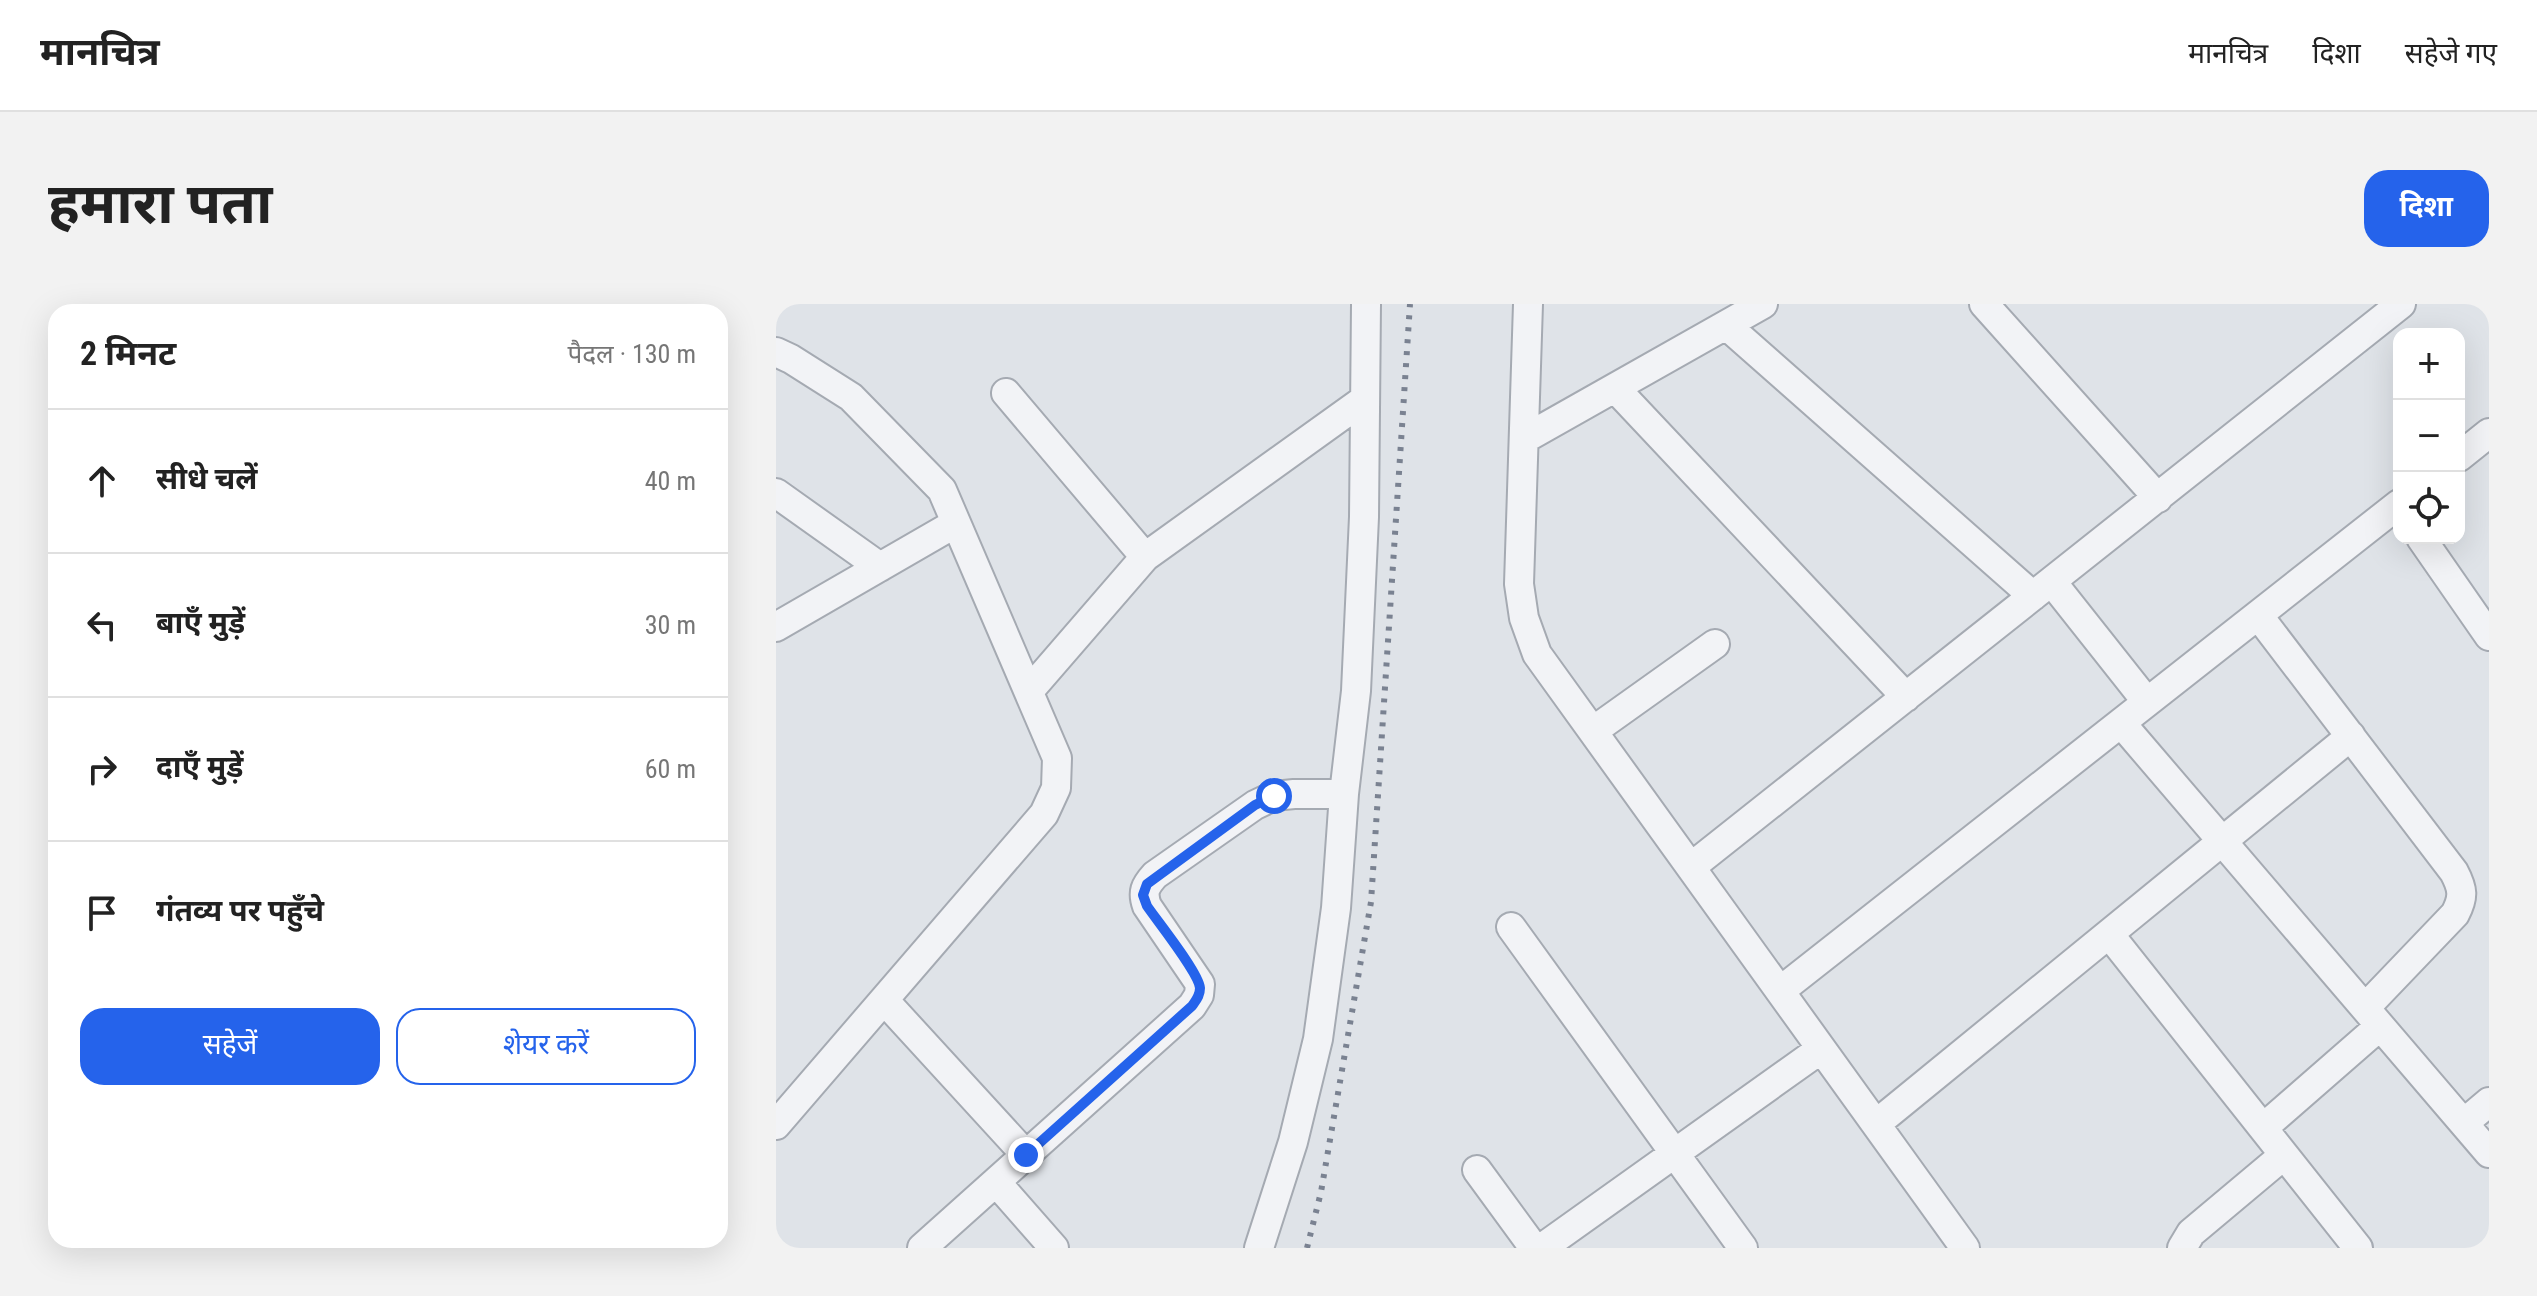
<!DOCTYPE html>
<html lang="hi">
<head>
<meta charset="utf-8">
<style>
  body { margin:0; font-family:"Roboto Condensed","Noto Sans Devanagari",sans-serif; background:#f2f2f2; color:#222 }
  .controls { position:absolute; right:24px; top:24px; display:grid; overflow:hidden; border-radius:16px; box-shadow:0 8px 32px #0002 }
  .controls button { width:72px; height:72px; display:grid; place-items:center; padding:0; border:0; border-bottom:2px solid #e0e0e0; background:#fff; color:#222; font:40px sans-serif }
  .stop { position:absolute; width:24px; height:24px; margin:-18px; border:6px solid #2563eb; border-radius:50%; background:#fff }
  .stop.end { background:#2563eb; border-color:#fff; box-shadow:0 2px 8px #0008 }
  .list { margin:0; padding:0; list-style:none }
  h2 { display:flex; justify-content:space-between; align-items:center; height:104px; margin:0; padding:0 32px; font-size:34px }
  h2 small { font-size:26px; font-weight:400; color:#767676 }
  .list li { display:grid; grid-template-columns:52px 1fr auto; gap:24px; align-items:center; box-sizing:border-box; height:144px; padding:0 32px; border-top:2px solid #e0e0e0 }
  .list b { display:block; font-size:30px; white-space:nowrap }
  .list em { font-size:26px; font-style:normal; color:#767676 }
  .actions { display:flex; gap:16px; padding:24px 32px }
  .actions a { flex:1; padding:18px 0; border:2px solid #2563eb; border-radius:24px; text-align:center; font-size:28px; color:#2563eb }
  .actions .main { background:#2563eb; color:#fff }
  .icon { flex:none; width:44px; height:44px; fill:none; stroke:currentColor; stroke-width:2; stroke-linecap:round; stroke-linejoin:round }
  .map { position:relative; flex:none; width:1713px; height:944px; overflow:hidden; border-radius:24px }
  header { display:flex; align-items:center; gap:48px; box-sizing:border-box; height:112px; padding:0 40px; background:#fff; border-bottom:2px solid #e0e0e0 }
  header strong { font-size:38px }
  nav { display:flex; gap:44px; margin-inline-start:auto; font-size:28px }
  .intro { display:flex; align-items:center; justify-content:space-between; box-sizing:border-box; height:192px; padding:0 48px }
  h1 { margin:0; font-size:56px }
  .button { padding:20px 36px; border-radius:24px; background:#2563eb; color:#fff; font-size:28px; font-weight:700 }
  main { display:flex; gap:48px; padding:0 48px }
  aside { flex:1; background:#fff; border-radius:24px; box-shadow:0 8px 32px #0002 }
  .map>svg:first-child { display:block }
</style>
</head>
<body>
<header>
<strong>मानचित्र</strong>
<nav><a>मानचित्र</a><a>दिशा</a><a>सहेजे गए</a></nav>
</header>
<div class="intro"><h1>हमारा पता</h1><a class="button">दिशा</a></div>
<main>
<aside>
<h2>2 मिनट<small>पैदल · 130 m</small></h2>
<ul class="list">
<li><svg class="icon" aria-label="ahead" viewBox="0 0 24 24"><path d="M12 20V5M6 11l6-6 6 6"/></svg><div><b>सीधे चलें</b></div><em>40 m</em></li>
<li><svg class="icon" aria-label="left" viewBox="0 0 24 24"><path d="M17 20v-9H6M10 6l-5 5 5 5"/></svg><div><b>बाएँ मुड़ें</b></div><em>30 m</em></li>
<li><svg class="icon" aria-label="right" viewBox="0 0 24 24"><path d="M7 20v-9h11M14 6l5 5-5 5"/></svg><div><b>दाएँ मुड़ें</b></div><em>60 m</em></li>
<li><svg class="icon" aria-label="arrive" viewBox="0 0 24 24"><path d="M6 21V4h12l-3 4 3 4H6"/></svg><div><b>गंतव्य पर पहुँचे</b></div></li>
</ul>
<div class="actions"><a class="main">सहेजें</a><a>शेयर करें</a></div>
</aside>
<div class="map">
<svg width="1713" height="944" viewBox="0 0 1713 944">
  <rect width="100%" height="100%" fill="#dfe3e8"/>
  <g fill="none" stroke-linecap="round" stroke-linejoin="round">
    <g stroke="#a5aab2" stroke-width="32">
      <path id="minor" d="M 752,0 L 743,280 L 748,314 L 761,350 L 1189,944
        M 1208,0 L 1382,194
        M 950,21 L 1257,292
        M 0,48 L 15,55 L 75,93 L 166,186 L 281,454 L 280,484 L 268,510 L 0,821
        M 839,84 L 1130,393
        M 230,89 L 369,253
        M 748,135 L 987,0
        M 1683,153 L 1713,129
        M 0,189 L 104,263
        M 1645,234 L 1713,332
        M 1276,278 L 1371,398
        M 1482,311 L 1678,568 C 1687,585 1688,593 1679,610 L 1589,704
        M 0,323 L 180,219
        M 253,387 L 369,253 L 589,95
        M 1345,419 L 1713,849
        M 817,427 L 939,340
        M 915,563 L 1625,0
        M 735,623 L 967,944
        M 1333,630 L 1582,944
        M 1004,687 L 1623,200
        M 108,696 L 250,851
        M 1688,819 L 1713,798
        M 1100,820 L 1575,432
        M 1487,824 L 1604,722
        M 701,866 L 758,944
        M 220,878 L 278,944
        M 146,944 L 416,702 L 423,691 L 424,680 L 371,602 C 366,588 369,582 379,571 L 479,501 L 498,492 L 518,490 L 568,490
        M 483,944 L 517,838 L 542,735 L 560,604 L 568,490 L 580,387 L 588,213 L 590,0
        M 766,944 L 1045,745
        M 1406,944 L 1415,929 L 1508,851"/>
    </g>
    <use href="#minor" stroke="#f2f3f6" stroke-width="28"/>
    <path stroke="#7a8291" stroke-width="6" stroke-dasharray="4 8" stroke-linecap="butt" d="M 531,944 L 545,888 L 595,598 L 634,0"/>
  </g>
  <g fill="none" stroke-linecap="round" stroke-linejoin="round">
    <path stroke="#2563eb" stroke-width="10" d="M 250,851 L 416,702 C 420,696 424,692 424,684 C 423,669 382,618 371,602 L 367,591 L 371,580 L 479,501 L 498,492"/>
  </g>
</svg>
<div class="controls">
<button>+</button>
<button>−</button>
<button><svg class="icon" aria-label="locate" viewBox="0 0 24 24"><circle cx="12" cy="12" r="6"/><path d="M12 2v4M12 18v4M2 12h4M18 12h4"/></svg></button>
</div>
<div class="stop" style="left:498px;top:492px"></div>
<div class="stop end" style="left:250px;top:851px"></div>
</div>
</main>
</body>
</html>
